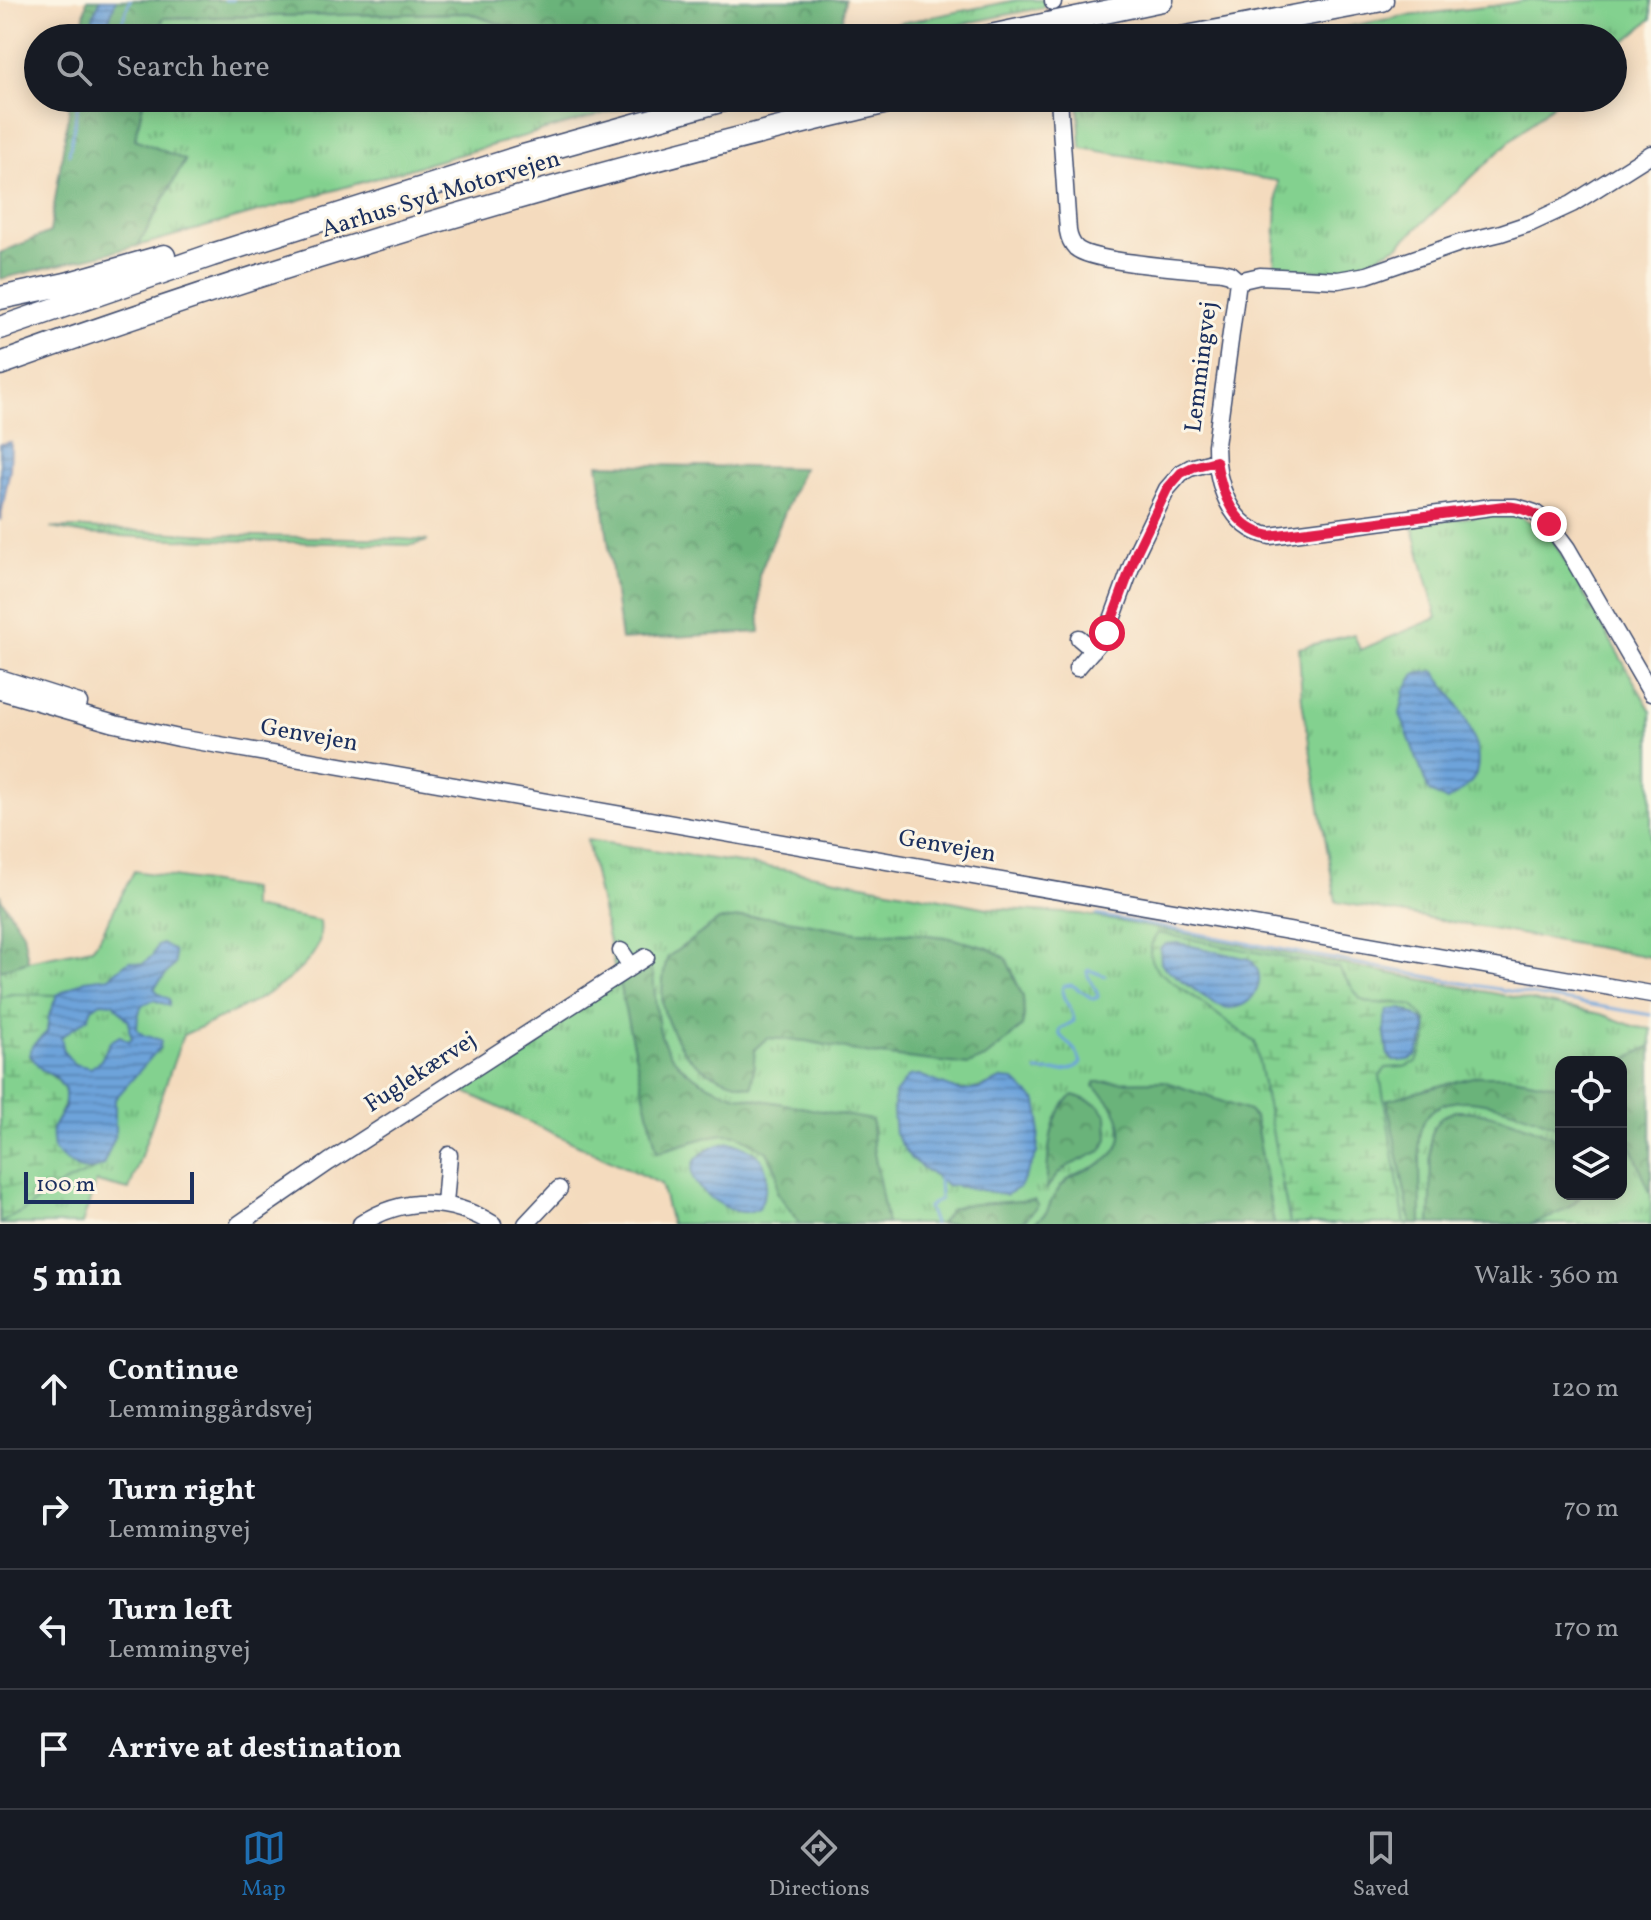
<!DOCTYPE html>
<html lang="en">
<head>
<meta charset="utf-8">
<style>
  body { margin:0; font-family:Vollkorn,serif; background:#242831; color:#f1f3f6 }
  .controls { position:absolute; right:24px; bottom:24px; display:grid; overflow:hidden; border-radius:16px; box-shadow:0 4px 20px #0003 }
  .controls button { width:72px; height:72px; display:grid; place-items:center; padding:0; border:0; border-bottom:2px solid #363941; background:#171b24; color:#f1f3f6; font:40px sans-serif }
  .scale { position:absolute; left:24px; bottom:20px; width:170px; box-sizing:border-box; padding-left:8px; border:4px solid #1b2f5e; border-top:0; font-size:22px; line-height:28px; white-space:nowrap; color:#1b2f5e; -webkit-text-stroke:6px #fcf5e5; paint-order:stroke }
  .stop { position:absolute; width:24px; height:24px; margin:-18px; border:6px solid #e11d48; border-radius:50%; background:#fff }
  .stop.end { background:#e11d48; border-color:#fff; box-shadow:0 2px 8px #0008 }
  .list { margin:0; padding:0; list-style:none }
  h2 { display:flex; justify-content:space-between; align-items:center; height:104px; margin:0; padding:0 32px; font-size:34px }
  h2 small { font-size:26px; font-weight:400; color:#9ea1a6 }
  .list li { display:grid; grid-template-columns:52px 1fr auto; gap:24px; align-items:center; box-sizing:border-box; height:120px; padding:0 32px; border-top:2px solid #363941 }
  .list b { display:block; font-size:30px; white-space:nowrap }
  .list p { margin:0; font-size:26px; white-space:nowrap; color:#9ea1a6 }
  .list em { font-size:26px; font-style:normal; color:#9ea1a6 }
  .icon { flex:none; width:44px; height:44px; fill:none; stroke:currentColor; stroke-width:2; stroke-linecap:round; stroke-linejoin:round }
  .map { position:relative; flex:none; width:1651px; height:1224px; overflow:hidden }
  .search { position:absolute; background:#171b24; box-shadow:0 4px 20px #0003; left:24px; right:24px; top:24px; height:88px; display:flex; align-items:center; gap:20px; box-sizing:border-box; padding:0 28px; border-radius:44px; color:#9ea1a6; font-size:30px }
  .sheet { height:584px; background:#171b24 }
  nav { display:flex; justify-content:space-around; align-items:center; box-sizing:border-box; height:112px; border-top:2px solid #363941; background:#171b24; font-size:22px; color:#9ea1a6 }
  nav a { display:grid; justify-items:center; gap:4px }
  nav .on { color:#1f6fb2 }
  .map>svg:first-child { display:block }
</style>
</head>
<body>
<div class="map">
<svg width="1651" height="1224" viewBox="0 0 1651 1224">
  <defs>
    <pattern id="grass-tufts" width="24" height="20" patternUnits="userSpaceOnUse" patternTransform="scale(2)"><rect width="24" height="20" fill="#83d18f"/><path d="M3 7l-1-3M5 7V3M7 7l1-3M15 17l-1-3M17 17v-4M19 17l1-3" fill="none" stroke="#6aaa78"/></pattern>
    <pattern id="forest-crowns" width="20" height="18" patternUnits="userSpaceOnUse" patternTransform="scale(2)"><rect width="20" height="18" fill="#6ab37a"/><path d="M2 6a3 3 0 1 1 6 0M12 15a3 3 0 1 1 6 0" fill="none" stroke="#569267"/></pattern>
    <pattern id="wetland-marsh" width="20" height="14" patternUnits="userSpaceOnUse" patternTransform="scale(2)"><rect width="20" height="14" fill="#83d18f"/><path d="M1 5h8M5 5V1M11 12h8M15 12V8" fill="none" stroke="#6aaa78"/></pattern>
    <pattern id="water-rules" width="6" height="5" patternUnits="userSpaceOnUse" patternTransform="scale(2)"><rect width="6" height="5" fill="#6da3da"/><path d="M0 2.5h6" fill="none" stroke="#5985b4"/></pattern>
  </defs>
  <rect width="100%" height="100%" fill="#fcf5e5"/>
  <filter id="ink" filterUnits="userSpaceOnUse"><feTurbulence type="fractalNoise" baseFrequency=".0125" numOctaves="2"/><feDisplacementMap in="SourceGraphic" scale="16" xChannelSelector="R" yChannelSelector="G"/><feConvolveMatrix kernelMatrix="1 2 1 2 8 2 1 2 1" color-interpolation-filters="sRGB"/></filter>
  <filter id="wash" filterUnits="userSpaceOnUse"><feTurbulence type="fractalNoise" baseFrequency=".006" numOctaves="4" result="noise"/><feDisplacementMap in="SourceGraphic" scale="32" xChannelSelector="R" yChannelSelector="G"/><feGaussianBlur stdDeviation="1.8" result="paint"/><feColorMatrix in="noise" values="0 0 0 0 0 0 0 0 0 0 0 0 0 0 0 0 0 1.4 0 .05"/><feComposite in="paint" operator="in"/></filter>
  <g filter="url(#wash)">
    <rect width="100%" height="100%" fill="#f4dbbe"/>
    <path fill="url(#grass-tufts)" stroke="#4f8076" stroke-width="2" fill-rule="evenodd" d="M 1017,0 L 1044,0 L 1044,7 L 896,38 L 807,38 L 840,35 Z
      M 1527,0 L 1651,0 L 1651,19 L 1613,52 L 1613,38 L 1288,38 L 1399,17 L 1493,6 Z
      M 469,13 L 538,38 L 158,38 L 163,18 Z
      M 144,98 L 658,98 L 138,246 L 185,161 L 135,139 Z
      M 1078,98 L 1560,98 L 1507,144 L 1398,246 L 1343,272 L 1274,268 L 1278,181 L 1081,148 Z
      M 1512,512 L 1549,533 L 1651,711 L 1651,957 L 1336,902 L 1302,701 L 1299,648 L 1354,634 L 1360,650 L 1437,618 L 1412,524 Z
      M 50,528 L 86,528 L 211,535 L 401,539 L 428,541 L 412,545 L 174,539 L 86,534 Z
      M 587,840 L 800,872 L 988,908 L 1081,914 L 1601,1014 L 1636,1027 L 1651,1029 L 1651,1224 L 671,1224 L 661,1184 L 453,1086 L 617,980 ZM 1561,1062 L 1621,1062 L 1621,1194 L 1561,1194 ZM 919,1075 C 956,1090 963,1098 1001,1079 L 971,1188 L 947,1185 L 911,1159 Z
      M 134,871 L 251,889 L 251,908 L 320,921 C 321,931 321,942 315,951 C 290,991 225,1016 183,1035 L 129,1190 L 96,1182 L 82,1224 L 0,1224 L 0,970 L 28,961 L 92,948 L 98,941 Z"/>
    <path fill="url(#forest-crowns)" stroke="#42716c" stroke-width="2" d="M 87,0 L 845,0 L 840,35 L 807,38 L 538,38 L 469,13 L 163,18 L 158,38 L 80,38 Z
      M 71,98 L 144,98 L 135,139 L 185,160 L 138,246 L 0,279 L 0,253 L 50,232 Z
      M 598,464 L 803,468 L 759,575 L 760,632 L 621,640 Z
      M 0,894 L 1,899 L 23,932 L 28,961 L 0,970 Z
      M 752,917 L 770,917 L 857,932 L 909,933 L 946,937 L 988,948 L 1006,958 L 1023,997 L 1024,1017 L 1022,1026 L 1010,1038 L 985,1058 L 968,1065 L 871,1054 L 806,1041 L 767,1038 L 755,1049 L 752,1087 C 731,1082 711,1076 694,1062 C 682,1053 666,1022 663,1007 C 661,996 663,967 668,957 L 719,920 Z
      M 646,967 L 651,970 L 653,975 C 655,994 656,1014 660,1032 C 669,1066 703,1085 734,1095 L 872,1120 L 873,1147 L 887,1224 L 800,1224 L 777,1192 L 777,1172 L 767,1152 L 737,1135 L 725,1134 L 712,1136 L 657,1152 L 619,983 Z
      M 1651,1046 L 1651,1195 L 1621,1120 L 1621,1070 L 1624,1060 Z
      M 1476,1076 L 1508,1076 L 1561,1086 L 1561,1128 C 1526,1114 1434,1073 1420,1132 C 1418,1139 1419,1149 1420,1156 C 1420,1179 1421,1201 1421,1224 L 1411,1224 L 1387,1100 Z
      M 1164,1081 L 1249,1111 L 1255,1118 L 1274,1224 L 1033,1224 C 1037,1220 1044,1216 1047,1211 C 1049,1208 1050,1203 1052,1200 C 1055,1193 1062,1185 1067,1180 C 1076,1172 1086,1171 1096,1166 C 1137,1146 1122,1108 1093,1086 L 1095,1082 Z
      M 1074,1095 L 1099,1105 L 1107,1116 L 1108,1139 L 1101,1151 L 1068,1166 L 1059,1173 L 1046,1189 C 1049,1158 1046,1114 1074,1095 Z
      M 1455,1111 C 1491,1110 1529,1125 1561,1141 L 1561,1194 L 1583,1194 C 1571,1209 1548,1220 1529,1224 L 1430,1224 L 1431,1197 L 1430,1141 L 1434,1127 L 1441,1117 Z
      M 1034,1200 L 1038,1205 L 1026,1219 L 1013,1224 L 940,1224 L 950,1210 L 963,1205 Z"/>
    <path fill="url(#wetland-marsh)" stroke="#4f8076" stroke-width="2" fill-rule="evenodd" d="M 1158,933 L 1338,968 L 1361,1000 L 1376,1004 L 1392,1002 L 1413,1006 L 1427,1021 L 1427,1038 L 1417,1062 L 1404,1067 L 1386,1068 L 1380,1076 L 1405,1224 L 1290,1224 L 1255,1042 L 1158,971 C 1147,959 1148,946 1158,933 ZM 1425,1021 L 1426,1026 L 1422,1042 L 1394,1061 L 1388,1055 L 1385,1034 Z
      M 11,994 L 57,995 L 49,1016 L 47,1032 L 32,1046 L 41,1069 C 74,1087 69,1100 52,1129 L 76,1168 L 92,1171 L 61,1185 L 23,1211 L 0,1223 L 0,998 Z"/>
    <path fill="url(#water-rules)" stroke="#44699c" stroke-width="2" fill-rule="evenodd" d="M 101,0 L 115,0 L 115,2 L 107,25 L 95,30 C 89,20 96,9 101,0 Z
      M 11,442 L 10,468 L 0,521 L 0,444 Z
      M 1434,671 C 1452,693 1483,739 1477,769 C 1475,784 1458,793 1447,801 L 1429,791 L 1400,714 L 1405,690 L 1415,674 Z
      M 1178,943 L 1249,959 C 1273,978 1250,1014 1224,1007 C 1208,1003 1181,978 1165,968 L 1161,962 L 1160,948 L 1166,944 Z
      M 162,944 L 174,951 L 175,964 L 154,988 L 159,994 L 169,999 L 169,1006 L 154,1000 L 142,1005 L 138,1016 L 137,1029 L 143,1035 L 161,1040 L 160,1047 L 115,1099 L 115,1137 L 103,1165 C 81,1176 72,1165 54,1151 L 52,1129 L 65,1107 L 65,1090 L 56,1077 L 41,1069 L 30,1055 L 32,1046 L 47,1032 L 49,1016 L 57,995 L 85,980 L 109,977 L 129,961 L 143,964 L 153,955 L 157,946 ZM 101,1002 L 113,1003 L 129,1021 L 129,1029 L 132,1038 L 129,1041 L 120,1036 L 110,1042 L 101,1060 L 91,1068 L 74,1064 L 64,1052 L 61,1037 L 88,1018 L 92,1008 Z
      M 1402,1009 C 1433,1023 1430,1025 1416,1056 C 1411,1061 1402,1061 1394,1061 L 1388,1055 L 1385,1034 L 1385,1018 L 1388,1010 Z
      M 919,1075 L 960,1091 L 980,1089 L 1001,1079 L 1014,1080 L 1037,1102 L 1040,1119 L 1037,1153 L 1020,1187 L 1006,1195 L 971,1188 L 947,1185 L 911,1159 L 895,1134 L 893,1112 L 895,1094 L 909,1076 Z
      M 730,1142 C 738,1145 749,1148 755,1153 C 773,1168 767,1190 759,1208 C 757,1209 748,1212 747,1212 C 736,1213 726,1208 717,1202 C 677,1178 688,1151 730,1142 Z"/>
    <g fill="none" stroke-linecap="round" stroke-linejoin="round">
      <path stroke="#6da3da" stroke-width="3" d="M 225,0 L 233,0
        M 116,38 L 130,0
        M 69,154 L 79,98
        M 1097,915 L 1457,982 L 1651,1015
        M 1037,1071 C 1052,1071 1070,1074 1081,1063 C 1077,1048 1068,1045 1060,1035 L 1060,1029 L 1074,1021 C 1074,1007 1059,999 1063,986 L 1072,985 L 1093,999 L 1098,997 C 1098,988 1088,982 1087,971 L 1089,970 L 1105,976
        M 934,1224 L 928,1207 L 940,1199 L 939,1179"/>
    </g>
  </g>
  <g filter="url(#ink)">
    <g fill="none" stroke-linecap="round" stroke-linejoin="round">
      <path stroke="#c9b9ab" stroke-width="16" stroke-dasharray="16 8" stroke-linecap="butt" d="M 1053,2 L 1056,38"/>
      <g stroke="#3c496c" stroke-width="19">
        <path id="minor" d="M 1053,0 L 1053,2
          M 1059,98 L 1068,231 C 1069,237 1071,243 1076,248 C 1092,263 1195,269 1222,272 L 1230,274 L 1238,281
          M 1238,281 L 1216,445 C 1216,483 1229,528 1270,536 L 1492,507 L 1515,507 L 1526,510 L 1535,513 L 1549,524 L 1567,548 L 1651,693
          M 1238,281 L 1260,276 L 1338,280 L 1367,275 L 1460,243 L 1501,233 L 1531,223 L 1572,204 L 1651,154
          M 1079,638 L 1093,650
          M 1077,668 L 1107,633 L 1137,551 L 1167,489 L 1181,473 L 1190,468 L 1216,461
          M 0,678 L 79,703
          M 0,691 L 115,724 L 179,738 L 1651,994
          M 621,951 L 631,966
          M 445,1204 L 449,1155
          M 239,1224 L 329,1162 L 646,957
          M 361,1224 C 403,1196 451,1198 493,1224
          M 526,1224 L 559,1189"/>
      </g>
      <g stroke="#3c496c" stroke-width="25">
        <path id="highway" d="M 981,38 L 1162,0
          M 1181,38 L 1382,0
          M 0,298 L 66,284 L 164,256
          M 0,328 L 212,255 L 523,156 L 731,98
          M 0,364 C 295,258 598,169 904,98"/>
      </g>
      <use href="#minor" stroke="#fff" stroke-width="16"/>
      <use href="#highway" stroke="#fff" stroke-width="22"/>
    </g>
  </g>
  <g fill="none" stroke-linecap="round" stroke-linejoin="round" filter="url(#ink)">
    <path stroke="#e11d48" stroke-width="10" d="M 1107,633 L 1137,551 L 1167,489 L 1181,473 L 1193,467 L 1216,461 C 1222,495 1234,529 1270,536 L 1504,506 C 1522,507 1536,512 1549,524"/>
  </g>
  <g text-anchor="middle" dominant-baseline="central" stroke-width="6" stroke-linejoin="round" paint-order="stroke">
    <g font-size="24" fill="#1b2f5e" stroke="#fcf5e5">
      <text transform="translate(441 195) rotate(-17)">Aarhus Syd Motorvejen</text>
      <text transform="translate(1202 367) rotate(-83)">Lemmingvej</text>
      <text transform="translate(309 736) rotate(10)">Genvejen</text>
      <text transform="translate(947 847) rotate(10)">Genvejen</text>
      <text transform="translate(421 1073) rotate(-33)">Fuglekærvej</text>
    </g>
  </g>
</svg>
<div class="controls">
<button><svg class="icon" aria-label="locate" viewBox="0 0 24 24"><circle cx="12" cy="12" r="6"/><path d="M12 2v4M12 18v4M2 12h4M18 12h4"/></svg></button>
<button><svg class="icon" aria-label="layers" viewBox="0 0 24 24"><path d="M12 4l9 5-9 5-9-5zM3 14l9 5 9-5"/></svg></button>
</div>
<div class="scale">100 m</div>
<div class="stop" style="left:1107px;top:633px"></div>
<div class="stop end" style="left:1549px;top:524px"></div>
<div class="search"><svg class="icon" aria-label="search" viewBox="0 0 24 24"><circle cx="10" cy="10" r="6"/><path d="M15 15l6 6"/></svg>Search here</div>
</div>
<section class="sheet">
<h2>5 min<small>Walk · 360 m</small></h2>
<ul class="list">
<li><svg class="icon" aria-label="ahead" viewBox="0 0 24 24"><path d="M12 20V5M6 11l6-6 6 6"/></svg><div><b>Continue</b><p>Lemminggårdsvej</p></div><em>120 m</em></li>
<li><svg class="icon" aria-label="right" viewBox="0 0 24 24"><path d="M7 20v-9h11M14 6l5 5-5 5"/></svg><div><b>Turn right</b><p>Lemmingvej</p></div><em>70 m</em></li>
<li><svg class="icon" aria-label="left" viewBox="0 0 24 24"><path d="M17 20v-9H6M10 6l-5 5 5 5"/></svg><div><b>Turn left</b><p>Lemmingvej</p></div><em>170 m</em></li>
<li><svg class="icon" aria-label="arrive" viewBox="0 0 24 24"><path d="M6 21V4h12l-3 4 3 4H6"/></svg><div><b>Arrive at destination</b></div></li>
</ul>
</section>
<nav>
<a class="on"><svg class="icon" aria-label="map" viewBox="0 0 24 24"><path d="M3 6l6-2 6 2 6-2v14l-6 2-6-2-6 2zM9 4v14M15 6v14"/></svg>Map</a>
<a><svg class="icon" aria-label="directions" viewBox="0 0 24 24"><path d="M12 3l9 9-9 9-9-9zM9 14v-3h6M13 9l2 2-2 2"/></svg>Directions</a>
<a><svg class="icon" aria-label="saved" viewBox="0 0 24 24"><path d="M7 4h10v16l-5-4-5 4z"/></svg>Saved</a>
</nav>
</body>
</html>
